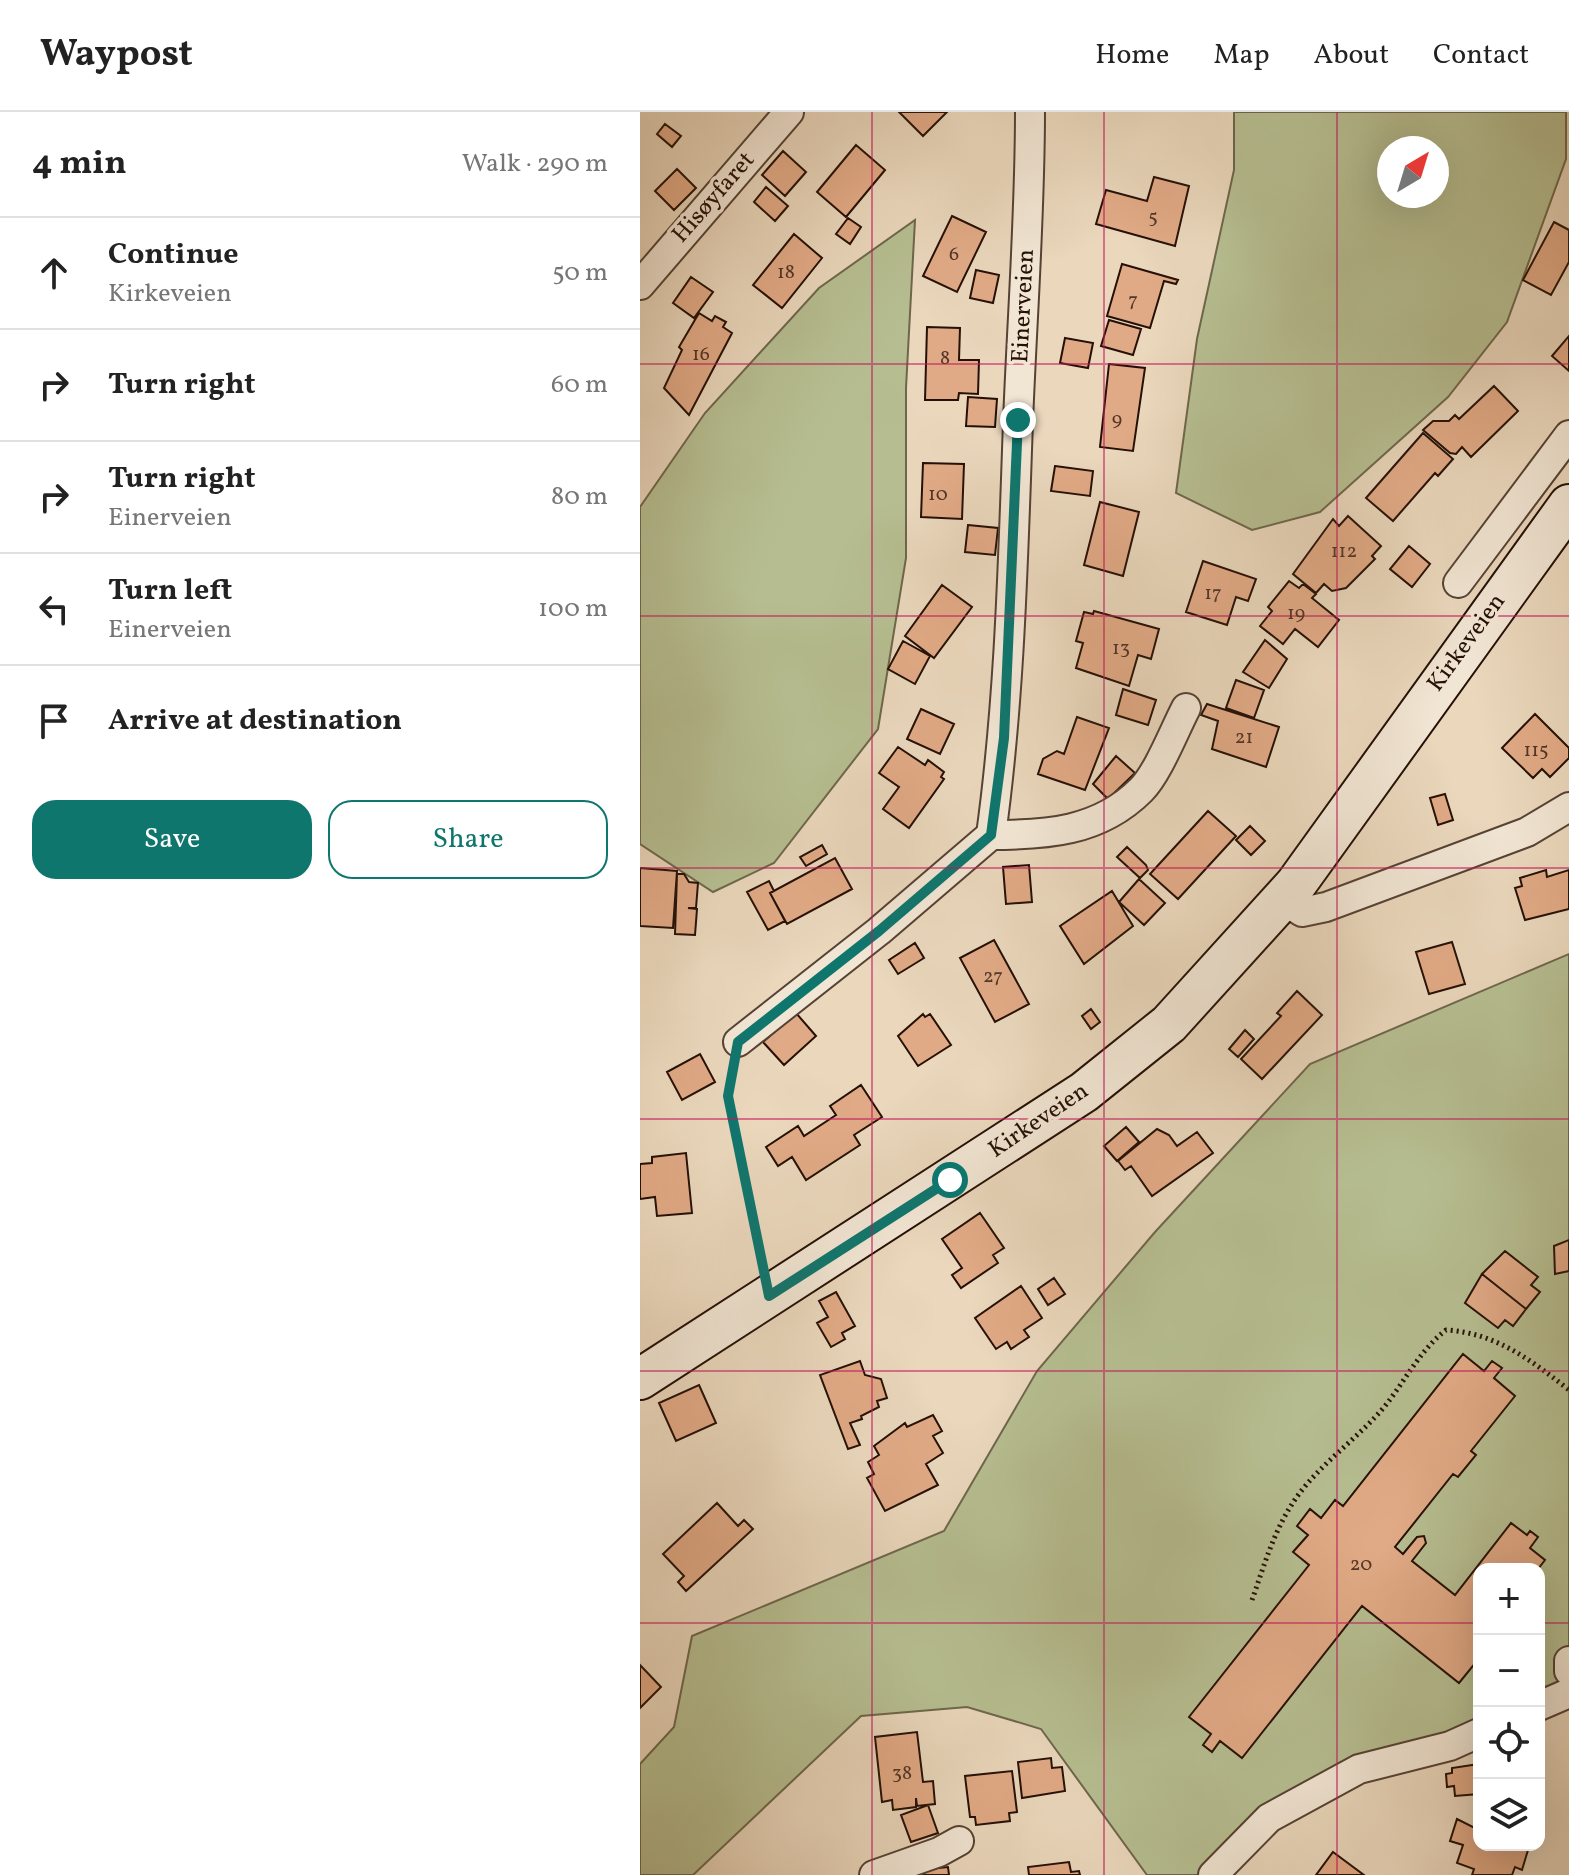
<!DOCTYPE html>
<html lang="en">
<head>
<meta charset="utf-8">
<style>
  body { margin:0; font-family:Vollkorn,serif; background:#f6f6f6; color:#222 }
  .controls { position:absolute; right:24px; bottom:24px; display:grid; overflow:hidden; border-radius:16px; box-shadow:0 8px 32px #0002 }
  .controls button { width:72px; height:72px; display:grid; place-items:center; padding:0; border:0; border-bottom:2px solid #e0e0e0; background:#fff; color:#222; font:40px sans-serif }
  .compass { position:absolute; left:737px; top:24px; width:72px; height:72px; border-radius:50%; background:#fff; box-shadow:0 8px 32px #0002; rotate:38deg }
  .stop { position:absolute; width:24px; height:24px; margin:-18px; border:6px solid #0f766e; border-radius:50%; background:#fff }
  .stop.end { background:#0f766e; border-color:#fff; box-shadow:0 2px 8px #0008 }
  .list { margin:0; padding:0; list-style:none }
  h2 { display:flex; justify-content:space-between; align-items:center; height:104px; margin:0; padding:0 32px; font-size:34px }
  h2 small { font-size:26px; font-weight:400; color:#767676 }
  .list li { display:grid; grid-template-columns:52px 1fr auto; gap:24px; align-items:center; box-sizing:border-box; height:112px; padding:0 32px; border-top:2px solid #e0e0e0 }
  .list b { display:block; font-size:30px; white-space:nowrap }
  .list p { margin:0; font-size:26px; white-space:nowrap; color:#767676 }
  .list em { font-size:26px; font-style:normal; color:#767676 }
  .actions { display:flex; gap:16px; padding:24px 32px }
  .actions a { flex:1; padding:18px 0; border:2px solid #0f766e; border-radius:24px; text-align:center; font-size:28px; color:#0f766e }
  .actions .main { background:#0f766e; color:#fff }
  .icon { flex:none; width:44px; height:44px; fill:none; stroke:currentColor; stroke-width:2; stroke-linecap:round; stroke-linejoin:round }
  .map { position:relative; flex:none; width:929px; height:1763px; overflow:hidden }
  header { display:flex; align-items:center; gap:48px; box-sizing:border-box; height:112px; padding:0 40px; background:#fff; border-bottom:2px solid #e0e0e0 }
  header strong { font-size:38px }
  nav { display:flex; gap:44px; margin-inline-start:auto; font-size:28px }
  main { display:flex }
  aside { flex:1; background:#fff }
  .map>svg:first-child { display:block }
</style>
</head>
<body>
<header>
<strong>Waypost</strong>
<nav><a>Home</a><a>Map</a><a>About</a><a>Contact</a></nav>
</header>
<main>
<aside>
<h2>4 min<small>Walk · 290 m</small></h2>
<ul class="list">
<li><svg class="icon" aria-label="ahead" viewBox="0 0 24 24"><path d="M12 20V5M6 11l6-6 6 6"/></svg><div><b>Continue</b><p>Kirkeveien</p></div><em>50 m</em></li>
<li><svg class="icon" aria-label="right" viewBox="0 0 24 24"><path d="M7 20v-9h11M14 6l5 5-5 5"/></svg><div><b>Turn right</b></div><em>60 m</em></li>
<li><svg class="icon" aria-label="right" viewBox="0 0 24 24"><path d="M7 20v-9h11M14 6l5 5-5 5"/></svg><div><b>Turn right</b><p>Einerveien</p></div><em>80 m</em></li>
<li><svg class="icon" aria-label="left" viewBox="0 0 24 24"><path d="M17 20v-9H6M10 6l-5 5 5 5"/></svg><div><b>Turn left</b><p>Einerveien</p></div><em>100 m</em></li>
<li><svg class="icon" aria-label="arrive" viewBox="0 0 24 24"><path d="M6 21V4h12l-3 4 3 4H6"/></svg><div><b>Arrive at destination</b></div></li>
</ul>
<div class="actions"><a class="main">Save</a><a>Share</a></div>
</aside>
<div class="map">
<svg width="929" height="1763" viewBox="0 0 929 1763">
  <rect width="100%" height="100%" fill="#ead7bc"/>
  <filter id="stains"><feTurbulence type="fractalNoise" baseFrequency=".0025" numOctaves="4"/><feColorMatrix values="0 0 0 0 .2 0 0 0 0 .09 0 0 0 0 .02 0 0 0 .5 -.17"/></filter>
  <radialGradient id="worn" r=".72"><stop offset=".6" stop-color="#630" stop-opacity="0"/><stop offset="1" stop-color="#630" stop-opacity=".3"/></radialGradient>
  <path fill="#b6be91" stroke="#6e674c" stroke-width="2" fill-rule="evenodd" d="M 594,0 L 926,0 L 926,47 L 867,210 L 808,285 L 680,400 L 612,418 L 536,381 L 557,227 L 594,58 ZM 749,36 L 797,36 L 797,84 L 749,84 Z
    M 275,108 L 266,276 L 266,446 L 238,617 L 134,751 L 73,780 L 0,732 L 0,395 L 65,301 L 179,176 Z
    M 929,842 L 929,1136 L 915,1153 L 929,1160 L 929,1551 L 899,1612 L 899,1457 L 839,1457 L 839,1619 L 624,1712 L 588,1763 L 507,1763 L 401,1617 L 327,1595 L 221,1604 L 53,1763 L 0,1763 L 0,1652 L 34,1615 L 52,1524 L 304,1419 L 397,1259 L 515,1120 L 670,952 Z"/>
  <path fill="#e1aa86" stroke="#251007" stroke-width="2" d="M 259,0 L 307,0 L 283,24 Z
    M 25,12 L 41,24 L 32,35 L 17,22 Z
    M 216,33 L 245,58 L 206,105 L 177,80 Z
    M 143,39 L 166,60 L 145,84 L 122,63 Z
    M 37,57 L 56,76 L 34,98 L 15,79 Z
    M 514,65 L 549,74 L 535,134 L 456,112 L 466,78 L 507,89 Z
    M 126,75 L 148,94 L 135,109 L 114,90 Z
    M 312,104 L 346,120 L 317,180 L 283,164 Z
    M 208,106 L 221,115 L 210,132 L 196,122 Z
    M 914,110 L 929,118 L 929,150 L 911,183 L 883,168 Z
    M 154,122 L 182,146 L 142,196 L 113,173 Z
    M 482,152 L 538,168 L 536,172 L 524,169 L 510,216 L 467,204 Z
    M 336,158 L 359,163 L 353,191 L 330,186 Z
    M 51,165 L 73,180 L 54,206 L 33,191 Z
    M 59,201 L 72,209 L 75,204 L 86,210 L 83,215 L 92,221 L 49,303 L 24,276 L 42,238 L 39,235 Z
    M 469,208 L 501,217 L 493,243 L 461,234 Z
    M 287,215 L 320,216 L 319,248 L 339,248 L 338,282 L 319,281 L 318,288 L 285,288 Z
    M 929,224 L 929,259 L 912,244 Z
    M 425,226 L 453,231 L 448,256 L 420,251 Z
    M 469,252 L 505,256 L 493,339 L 460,335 Z
    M 854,274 L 878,299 L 831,345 L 822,335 L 816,342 L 810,341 L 783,318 L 793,309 L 809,309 L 815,303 L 819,307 Z
    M 328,285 L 357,287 L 355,315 L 326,314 Z
    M 783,321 L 813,347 L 798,364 L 795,361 L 753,409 L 726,386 Z
    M 283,351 L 324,352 L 322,407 L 281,405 Z
    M 415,354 L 453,359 L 450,384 L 411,379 Z
    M 460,390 L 499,400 L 483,464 L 444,453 Z
    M 708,404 L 741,434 L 732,444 L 735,447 L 706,476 L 692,479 L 684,472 L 676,481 L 653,462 L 693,407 L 699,414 Z
    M 328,413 L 358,416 L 355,443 L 325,440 Z
    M 769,434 L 790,452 L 772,475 L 750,457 Z
    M 563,449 L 616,467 L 608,489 L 596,485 L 587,513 L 546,500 Z
    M 649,469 L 659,476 L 663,472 L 676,482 L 672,486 L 699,508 L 678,535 L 655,517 L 643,532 L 620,514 L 632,499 L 628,495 Z
    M 302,473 L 332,495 L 294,546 L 265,524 Z
    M 454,499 L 519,517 L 511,547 L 498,543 L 489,574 L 436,556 L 443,531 L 436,529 L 444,500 L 453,502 Z
    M 625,528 L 647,547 L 629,576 L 603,560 Z
    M 263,529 L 290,544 L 275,572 L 248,557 Z
    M 596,568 L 624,578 L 614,606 L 586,596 Z
    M 483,577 L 516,588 L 508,613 L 476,603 Z
    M 567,592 L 639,615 L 626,655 L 572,637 L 578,609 L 561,603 Z
    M 281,597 L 314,612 L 300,642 L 267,627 Z
    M 895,602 L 929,636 L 929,646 L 910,665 L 902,657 L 893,666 L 862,636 Z
    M 437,605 L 469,616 L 445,678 L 398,662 L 403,647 L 417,639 L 424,642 Z
    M 258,635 L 285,653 L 288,648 L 304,660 L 301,665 L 304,667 L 269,716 L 243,697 L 259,675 L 239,661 Z
    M 476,644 L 495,661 L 468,687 L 453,672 Z
    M 805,682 L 813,708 L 798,713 L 790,686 Z
    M 568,699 L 596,724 L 538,787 L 510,762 Z
    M 610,714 L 625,729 L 611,743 L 596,728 Z
    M 182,733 L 187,742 L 166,754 L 160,745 Z
    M 487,735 L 506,753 L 508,758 L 500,766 L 477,745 Z
    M 195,746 L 212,777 L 147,812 L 130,781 Z
    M 389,753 L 392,790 L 366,792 L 363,755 Z
    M 0,756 L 37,759 L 33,816 L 0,814 Z
    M 906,758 L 907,765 L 929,758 L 929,797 L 885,808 L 875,776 L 882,774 L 880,766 Z
    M 37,762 L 44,762 L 49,770 L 58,771 L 56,796 L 48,796 L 57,797 L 55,823 L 35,822 Z
    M 499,767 L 525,791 L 504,813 L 479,790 Z
    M 129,769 L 134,779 L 130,781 L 145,809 L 128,818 L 107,780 Z
    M 472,779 L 493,814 L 444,852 L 420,814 Z
    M 354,828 L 389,892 L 355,910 L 320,846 Z
    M 812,830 L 825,872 L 789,882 L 776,840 Z
    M 275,831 L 284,846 L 258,862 L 249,848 Z
    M 657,879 L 682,903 L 622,967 L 601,947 L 641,904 L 637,901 Z
    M 451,897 L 460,910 L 451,917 L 442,904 Z
    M 156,901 L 176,924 L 144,953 L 123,930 Z
    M 283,902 L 285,905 L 290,902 L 311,933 L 278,954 L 258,924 Z
    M 605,918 L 614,927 L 598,945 L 589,937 Z
    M 60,942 L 75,970 L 42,988 L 27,960 Z
    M 221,973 L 242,1005 L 214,1023 L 220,1033 L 166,1068 L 152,1045 L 138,1054 L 126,1035 L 158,1014 L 164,1024 L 196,1003 L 190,994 Z
    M 486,1015 L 499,1030 L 477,1049 L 464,1034 Z
    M 517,1017 L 529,1023 L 537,1034 L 557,1020 L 573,1041 L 512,1084 L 491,1054 L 485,1058 L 478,1049 Z
    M 46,1041 L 52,1101 L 17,1104 L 15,1085 L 0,1087 L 0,1052 L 12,1051 L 12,1045 Z
    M 340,1101 L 364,1136 L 353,1143 L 358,1151 L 321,1176 L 312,1163 L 322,1156 L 302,1127 Z
    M 929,1128 L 929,1159 L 915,1162 L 914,1134 Z
    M 865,1139 L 898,1165 L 891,1173 L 900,1180 L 886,1197 L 842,1162 Z
    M 842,1162 L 886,1197 L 873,1214 L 865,1208 L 858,1216 L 825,1191 Z
    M 414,1166 L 425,1182 L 408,1193 L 398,1177 Z
    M 381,1174 L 402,1206 L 384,1218 L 389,1225 L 371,1237 L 367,1230 L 356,1237 L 335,1206 Z
    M 196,1180 L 215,1214 L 202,1221 L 205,1227 L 191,1235 L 177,1211 L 188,1205 L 179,1189 Z
    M 823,1242 L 844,1259 L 852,1249 L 862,1256 L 854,1266 L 875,1284 L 831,1339 L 836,1343 L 818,1365 L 813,1362 L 755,1435 L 763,1442 L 777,1425 L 784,1424 L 786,1431 L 772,1449 L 815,1483 L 871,1411 L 887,1423 L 890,1419 L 898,1425 L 890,1436 L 905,1448 L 898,1457 L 839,1457 L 839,1552 L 836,1550 L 819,1571 L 722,1494 L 602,1646 L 580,1629 L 572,1640 L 563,1633 L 571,1622 L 549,1605 L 669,1453 L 653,1440 L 668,1423 L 657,1414 L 670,1397 L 681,1406 L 695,1388 L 703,1394 Z
    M 220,1249 L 225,1263 L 241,1267 L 247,1286 L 237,1289 L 239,1295 L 221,1304 L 222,1307 L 210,1311 L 220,1333 L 208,1337 L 180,1263 Z
    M 59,1273 L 76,1311 L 36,1329 L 19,1291 Z
    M 293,1303 L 302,1319 L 293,1324 L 303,1341 L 286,1352 L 298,1373 L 245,1399 L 227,1366 L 234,1362 L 228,1350 L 239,1343 L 234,1334 L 265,1311 L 267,1315 Z
    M 77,1391 L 98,1414 L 104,1408 L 113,1417 L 46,1479 L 38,1470 L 44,1464 L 23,1442 Z
    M 0,1553 L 21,1575 L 0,1596 Z
    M 277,1620 L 283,1670 L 293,1669 L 295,1692 L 277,1694 L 276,1686 L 276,1695 L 253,1698 L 252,1688 L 242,1690 L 235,1625 Z
    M 411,1646 L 412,1656 L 422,1655 L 425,1679 L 382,1686 L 378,1650 Z
    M 839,1652 L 839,1682 L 815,1684 L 814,1674 L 807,1675 L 806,1662 L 812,1661 L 812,1656 Z
    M 372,1659 L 377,1700 L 369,1701 L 370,1709 L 336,1713 L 335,1705 L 330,1705 L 325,1664 Z
    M 288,1693 L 298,1721 L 271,1730 L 261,1703 Z
    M 817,1707 L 839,1718 L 839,1733 L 882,1733 L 888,1738 L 882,1758 L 875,1755 L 872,1763 L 832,1763 L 834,1757 L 817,1751 L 823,1733 L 810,1729 Z
    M 693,1740 L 724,1763 L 676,1763 Z
    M 429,1750 L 431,1760 L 439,1759 L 440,1763 L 389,1763 L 388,1755 Z
    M 308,1755 L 309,1763 L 280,1763 L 279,1758 Z"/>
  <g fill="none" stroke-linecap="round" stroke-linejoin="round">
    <g stroke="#564234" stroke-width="32">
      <path id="street" d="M 0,173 L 149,0
        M 818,471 L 929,323
        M 351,723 C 406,723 459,720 501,678 C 518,661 534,619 546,596
        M 643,788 L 662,800 L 686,795 L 887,720 L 929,695
        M 98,930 L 239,819 L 351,723 C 370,585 373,448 378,310 C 382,207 390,104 390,0
        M 929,1549 L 929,1559
        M 899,1594 L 929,1581
        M 234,1763 L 299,1740 L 319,1729
        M 573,1763 L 629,1706 L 719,1657 L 810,1634 L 839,1621"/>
    </g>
    <g stroke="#251007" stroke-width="44">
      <path id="secondary" d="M 0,1267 L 444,980 L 529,912 L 656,772 L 929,393"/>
    </g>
    <path stroke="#251007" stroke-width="5" stroke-dasharray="2 4" stroke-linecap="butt" d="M 93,954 L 88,984 L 123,1148
      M 612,1488 C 623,1457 632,1425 649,1397 C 673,1356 715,1330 745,1294 C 765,1269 780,1238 806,1218 C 856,1221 891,1248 929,1278"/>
    <use href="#street" stroke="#f1e5d3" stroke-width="28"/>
    <use href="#secondary" stroke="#f1e5d3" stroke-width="40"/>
  </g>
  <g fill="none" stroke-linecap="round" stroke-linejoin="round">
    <path stroke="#0f766e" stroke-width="10" d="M 310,1068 L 129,1184 L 88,984 L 98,930 L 239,819 L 351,723 L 364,626 L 378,308"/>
  </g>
  <path fill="none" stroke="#c2185b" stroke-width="2" stroke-opacity="0.55" d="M 232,0 L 232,1763M 464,0 L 464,1763M 697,0 L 697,1763M 0,252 L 929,252M 0,504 L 929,504M 0,756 L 929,756M 0,1007 L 929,1007M 0,1259 L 929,1259M 0,1511 L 839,1511M 899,1511 L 929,1511"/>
  <g text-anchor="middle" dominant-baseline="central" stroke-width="7" stroke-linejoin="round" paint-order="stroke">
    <g font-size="20" fill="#543627">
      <text x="513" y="106">5</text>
      <text x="314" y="143">6</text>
      <text x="146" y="161">18</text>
      <text x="493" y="189">7</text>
      <text x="61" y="243">16</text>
      <text x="305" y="247">8</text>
      <text x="477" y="308">9</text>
      <text x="298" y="383">10</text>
      <text x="704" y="440">112</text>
      <text x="573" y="482">17</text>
      <text x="656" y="502">19</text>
      <text x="481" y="537">13</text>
      <text x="604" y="626">21</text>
      <text x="896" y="639">115</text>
      <text x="353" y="865">27</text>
      <text x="721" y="1453">20</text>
      <text x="262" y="1662">38</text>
    </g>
    <g font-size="24" fill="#251007" stroke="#f1e5d3">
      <text transform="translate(74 86) rotate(-49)">Hisøyfaret</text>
      <text transform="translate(384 194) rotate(-87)">Einerveien</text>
      <text transform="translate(827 531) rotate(-54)">Kirkeveien</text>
      <text transform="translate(399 1009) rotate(-34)">Kirkeveien</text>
    </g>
  </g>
  <rect width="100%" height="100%" filter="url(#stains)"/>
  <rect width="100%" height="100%" fill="url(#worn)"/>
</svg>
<div class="controls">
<button>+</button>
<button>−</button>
<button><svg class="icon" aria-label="locate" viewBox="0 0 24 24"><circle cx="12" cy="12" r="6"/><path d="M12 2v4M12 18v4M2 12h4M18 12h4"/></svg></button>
<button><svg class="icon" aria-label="layers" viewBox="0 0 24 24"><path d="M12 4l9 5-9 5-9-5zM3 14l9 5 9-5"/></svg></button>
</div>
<svg class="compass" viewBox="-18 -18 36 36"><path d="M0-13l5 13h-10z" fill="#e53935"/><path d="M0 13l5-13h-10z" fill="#767676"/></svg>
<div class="stop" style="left:310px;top:1068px"></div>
<div class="stop end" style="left:378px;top:308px"></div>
</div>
</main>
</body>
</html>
